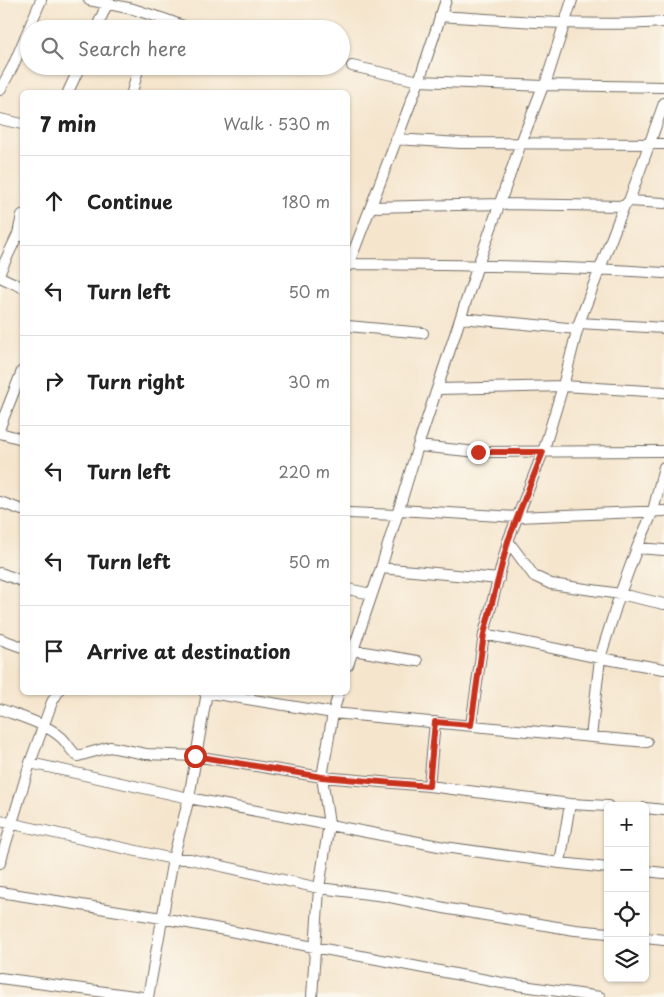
<!DOCTYPE html>
<html lang="en">
<head>
<meta charset="utf-8">
<style>
  body { margin:0; font-family:"Playpen Sans",sans-serif; background:#f6f6f6; color:#222 }
  .controls { position:absolute; right:15px; bottom:15px; display:grid; overflow:hidden; border-radius:8px; box-shadow:0 1px 4px #0004 }
  .controls button { width:45px; height:45px; display:grid; place-items:center; padding:0; border:0; border-bottom:1px solid #e0e0e0; background:#fff; color:#222; font:25px sans-serif }
  .stop { position:absolute; width:15px; height:15px; margin:-11px; border:4px solid #c8321e; border-radius:50%; background:#fff }
  .stop.end { background:#c8321e; border-color:#fff; box-shadow:0 1px 5px #0008 }
  .list { margin:0; padding:0; list-style:none }
  h2 { display:flex; justify-content:space-between; align-items:center; height:65px; margin:0; padding:0 20px; font-size:21px }
  h2 small { font-size:16px; font-weight:400; color:#767676 }
  .list li { display:grid; grid-template-columns:32px 1fr auto; gap:15px; align-items:center; box-sizing:border-box; height:90px; padding:0 20px; border-top:1px solid #e0e0e0 }
  .list b { display:block; font-size:19px; white-space:nowrap }
  .list em { font-size:16px; font-style:normal; color:#767676 }
  .icon { flex:none; width:28px; height:28px; fill:none; stroke:currentColor; stroke-width:2; stroke-linecap:round; stroke-linejoin:round }
  .map { position:relative; flex:none; width:664px; height:997px; overflow:hidden }
  .search { position:absolute; background:#fff; box-shadow:0 1px 4px #0004; left:20px; top:20px; width:330px; height:55px; display:flex; align-items:center; gap:12px; box-sizing:border-box; padding:0 18px; border-radius:28px; color:#767676; font-size:19px }
  .panel { position:absolute; background:#fff; box-shadow:0 1px 4px #0004; left:20px; top:90px; width:330px; height:605px; border-radius:8px }
  .map>svg:first-child { display:block }
</style>
</head>
<body>
<div class="map">
<svg width="664" height="997" viewBox="0 0 664 997">
  <rect width="100%" height="100%" fill="#fbf7ec"/>
  <filter id="ink" filterUnits="userSpaceOnUse"><feTurbulence type="fractalNoise" baseFrequency=".02" numOctaves="2"/><feDisplacementMap in="SourceGraphic" scale="10" xChannelSelector="R" yChannelSelector="G"/><feConvolveMatrix kernelMatrix="1 2 1 2 8 2 1 2 1" color-interpolation-filters="sRGB"/></filter>
  <filter id="wash" filterUnits="userSpaceOnUse"><feTurbulence type="fractalNoise" baseFrequency=".0096" numOctaves="4" result="noise"/><feDisplacementMap in="SourceGraphic" scale="20" xChannelSelector="R" yChannelSelector="G"/><feGaussianBlur stdDeviation="1.12" result="paint"/><feColorMatrix in="noise" values="0 0 0 0 0 0 0 0 0 0 0 0 0 0 0 0 0 1.4 0 .05"/><feComposite in="paint" operator="in"/></filter>
  <g filter="url(#wash)">
    <rect width="100%" height="100%" fill="#f5e5cd"/>
  </g>
  <g filter="url(#ink)">
    <g fill="none" stroke-linecap="round" stroke-linejoin="round">
      <g stroke="#726c64" stroke-width="12">
        <path id="street" d="M 89,0 L 133,9 L 164,19
          M 440,16 C 515,21 589,27 664,22
          M 96,29 L 107,4
          M 159,29 L 164,19 L 191,29
          M 352,66 L 419,81 L 543,86
          M 545,85 L 664,87
          M 0,90 L 13,66 L 41,0
          M 68,92 L 80,66
          M 132,92 L 139,66
          M 0,119 L 22,124
          M 396,139 L 460,143 L 664,144
          M 629,201 L 664,203
          M 371,207 L 500,204 L 624,206
          M 18,234 L 22,215
          M 348,264 C 453,265 559,266 664,273
          M 348,266 L 419,81 L 446,0
          M 0,272 L 18,234 L 22,236
          M 0,277 L 22,287
          M 461,318 L 578,329
          M 579,323 L 664,328
          M 348,326 L 423,333
          M 438,389 L 563,386 L 664,392
          M 0,427 L 22,371
          M 0,433 L 22,439
          M 418,446 L 478,452 L 664,451
          M 0,502 L 22,510
          M 399,510 L 517,517 L 664,511
          M 348,513 L 396,515
          M 508,541 L 534,576 L 551,584 L 620,594 L 664,604
          M 637,548 L 664,550
          M 381,568 L 499,579
          M 0,573 L 22,581
          M 348,589 L 371,594
          M 484,634 L 600,658 L 664,669
          M 0,639 L 22,647
          M 353,650 L 417,661
          M 348,665 L 381,568 L 418,446 L 478,265 L 521,143 L 543,86 L 545,85 L 572,0
          M 204,692 L 333,713 L 647,742
          M 0,709 C 21,717 45,723 62,738 C 68,744 71,752 78,756 L 110,747 L 146,754 L 195,756 L 322,777 L 429,786 L 570,804 L 608,806
          M 471,725 L 484,634 L 508,541 L 543,452 L 563,386 L 579,323 L 624,206 L 629,201 L 664,103
          M 591,737 L 600,658 L 620,594 L 637,548 L 653,511 L 664,467
          M 30,763 L 189,798 L 444,847 L 560,863 L 608,868
          M 429,786 L 435,722
          M 645,808 L 664,810
          M 0,821 L 173,859 L 190,859 L 319,888 L 385,896 L 449,909 L 575,930 L 608,933
          M 0,863 L 30,763 L 52,702 L 58,692
          M 560,863 L 570,804
          M 645,871 L 664,873
          M 0,892 L 162,918 L 502,983 L 600,997
          M 645,938 L 664,940
          M 0,978 L 142,997
          M 148,997 L 173,859 L 189,798 L 207,692
          M 312,997 L 319,888 L 329,824 L 322,777 L 333,713 L 339,692"/>
      </g>
      <use href="#street" stroke="#fff" stroke-width="10"/>
    </g>
  </g>
  <g fill="none" stroke-linecap="round" stroke-linejoin="round" filter="url(#ink)">
    <path stroke="#c8321e" stroke-width="6" d="M 195,756 L 322,777 L 429,786 L 435,722 L 471,725 L 484,634 L 508,541 L 543,452 L 478,452"/>
  </g>
</svg>
<div class="controls">
<button>+</button>
<button>−</button>
<button><svg class="icon" aria-label="locate" viewBox="0 0 24 24"><circle cx="12" cy="12" r="6"/><path d="M12 2v4M12 18v4M2 12h4M18 12h4"/></svg></button>
<button><svg class="icon" aria-label="layers" viewBox="0 0 24 24"><path d="M12 4l9 5-9 5-9-5zM3 14l9 5 9-5"/></svg></button>
</div>
<div class="stop" style="left:195px;top:756px"></div>
<div class="stop end" style="left:478px;top:452px"></div>
<div class="search"><svg class="icon" aria-label="search" viewBox="0 0 24 24"><circle cx="10" cy="10" r="6"/><path d="M15 15l6 6"/></svg>Search here</div>
<section class="panel">
<h2>7 min<small>Walk · 530 m</small></h2>
<ul class="list">
<li><svg class="icon" aria-label="ahead" viewBox="0 0 24 24"><path d="M12 20V5M6 11l6-6 6 6"/></svg><div><b>Continue</b></div><em>180 m</em></li>
<li><svg class="icon" aria-label="left" viewBox="0 0 24 24"><path d="M17 20v-9H6M10 6l-5 5 5 5"/></svg><div><b>Turn left</b></div><em>50 m</em></li>
<li><svg class="icon" aria-label="right" viewBox="0 0 24 24"><path d="M7 20v-9h11M14 6l5 5-5 5"/></svg><div><b>Turn right</b></div><em>30 m</em></li>
<li><svg class="icon" aria-label="left" viewBox="0 0 24 24"><path d="M17 20v-9H6M10 6l-5 5 5 5"/></svg><div><b>Turn left</b></div><em>220 m</em></li>
<li><svg class="icon" aria-label="left" viewBox="0 0 24 24"><path d="M17 20v-9H6M10 6l-5 5 5 5"/></svg><div><b>Turn left</b></div><em>50 m</em></li>
<li><svg class="icon" aria-label="arrive" viewBox="0 0 24 24"><path d="M6 21V4h12l-3 4 3 4H6"/></svg><div><b>Arrive at destination</b></div></li>
</ul>
</section>
</div>
</body>
</html>
